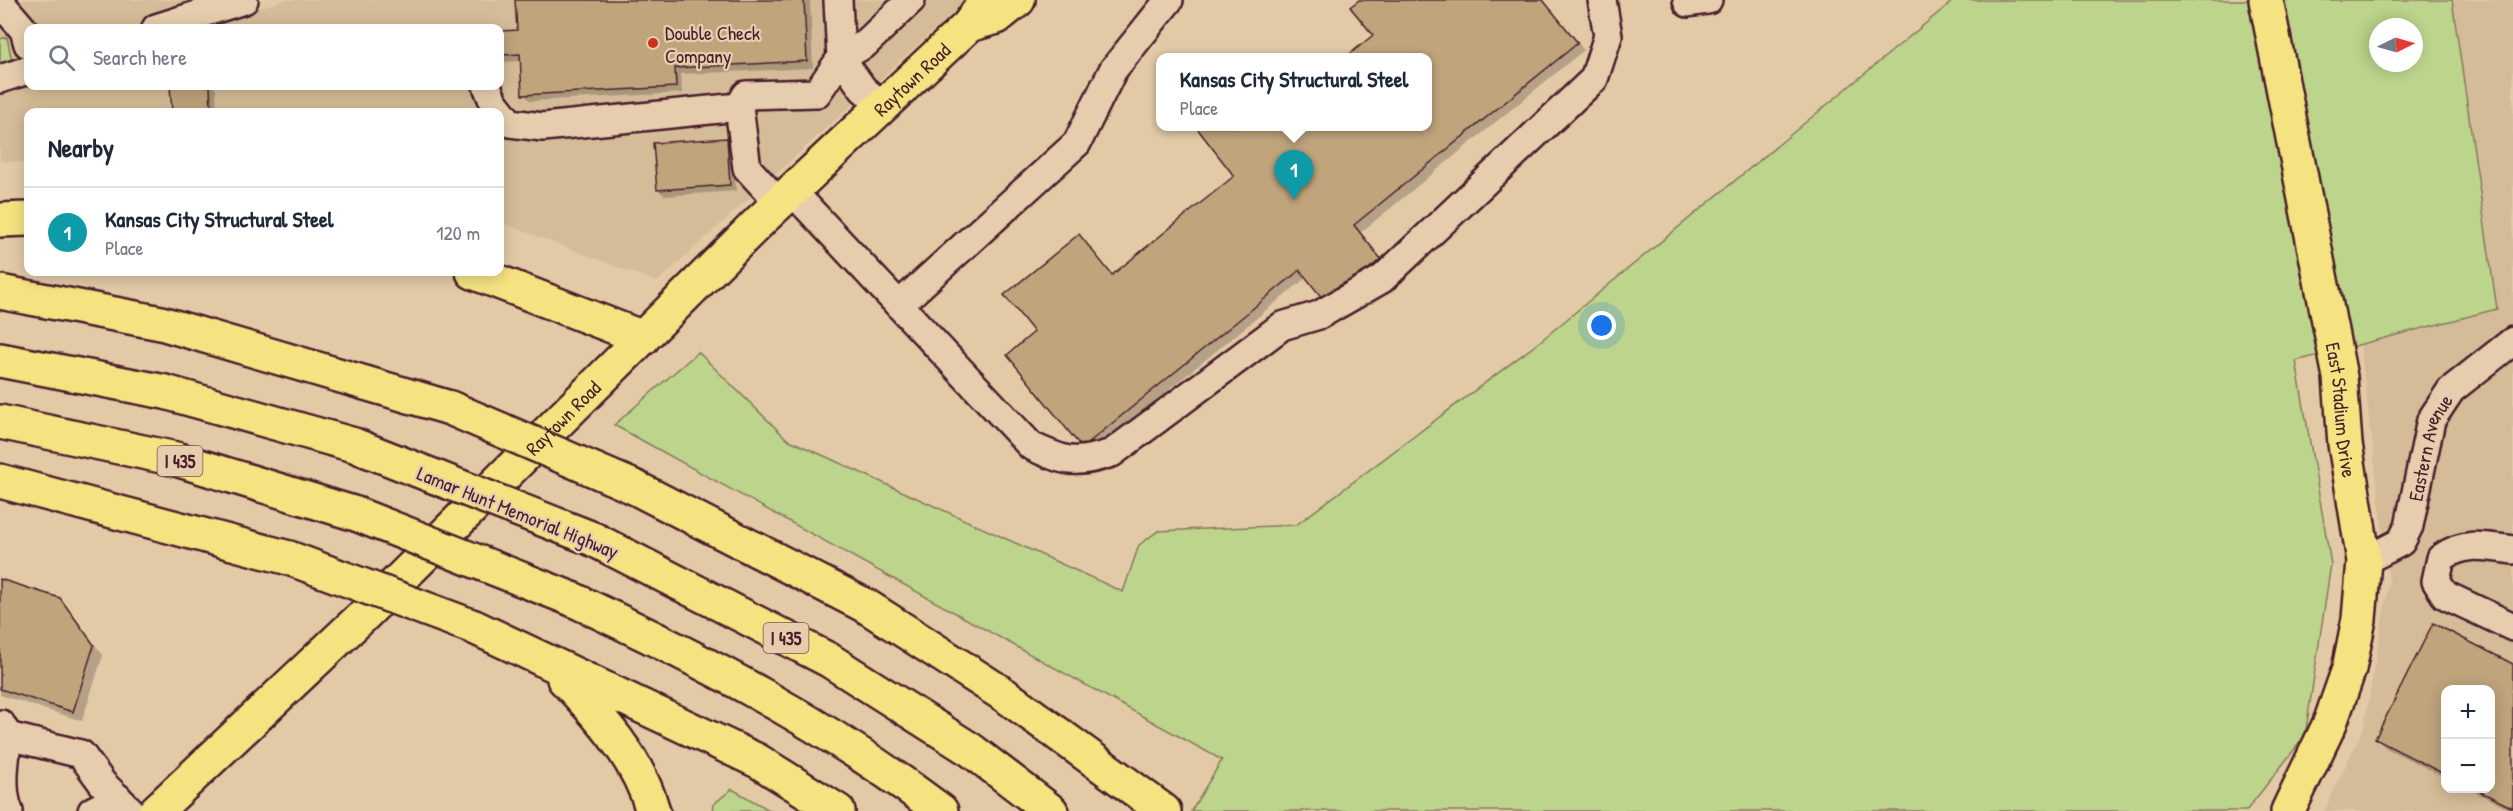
<!DOCTYPE html>
<html lang="en">
<head>
<meta charset="utf-8">
<style>
  body { margin:0; font-family:"Patrick Hand",sans-serif; background:#f6f6f7; color:#1f2937 }
  .controls { position:absolute; right:18px; bottom:18px; display:grid; overflow:hidden; border-radius:12px; box-shadow:0 3px 15px #0003 }
  .controls button { width:54px; height:54px; display:grid; place-items:center; padding:0; border:0; border-bottom:2px solid #e0e1e3; background:#fff; color:#1f2937; font:30px sans-serif }
  .compass { position:absolute; left:2369px; top:18px; width:54px; height:54px; border-radius:50%; background:#fff; box-shadow:0 3px 15px #0003; rotate:85deg }
  .you { position:absolute; left:1602px; top:326px; width:21px; height:21px; margin:-15px; border:4px solid #fff; border-radius:50%; background:#1a73e8; box-shadow:0 0 0 9px #1a73e833 }
  .badge { display:grid; place-items:center; width:39px; height:39px; border-radius:50%; background:#111827; color:#fff; font-size:20px; font-weight:700 }
  .pin { position:absolute; translate:-50% -50px; filter:drop-shadow(0 2px 3px #0008) }
  .pin::after { content:''; position:absolute; top:32px; width:21px; height:18px; background:inherit; clip-path:polygon(0 0,100% 0,50% 100%) }
  .popup { position:absolute; left:1156px; top:53px; width:276px; height:78px; box-sizing:border-box; display:grid; place-content:center; border-radius:12px; background:#fff; filter:drop-shadow(0 2px 4px #0005); font-size:20px; white-space:nowrap; color:#747a83 }
  .popup b { font-size:22px; color:#1f2937 }
  .popup::after { content:''; position:absolute; left:50%; top:100%; margin-left:-12px; border:12px solid transparent; border-top-color:#fff }
  .list { margin:0; padding:0; list-style:none }
  h2 { display:flex; justify-content:space-between; align-items:center; height:78px; margin:0; padding:0 24px; font-size:26px }
  h2 small { font-size:20px; font-weight:400; color:#747a83 }
  .list li { display:grid; grid-template-columns:39px 1fr auto; gap:18px; align-items:center; box-sizing:border-box; height:90px; padding:0 24px; border-top:2px solid #e0e1e3 }
  .list b { display:block; font-size:22px; white-space:nowrap }
  .list p { margin:0; font-size:20px; white-space:nowrap; color:#747a83 }
  .list em { font-size:20px; font-style:normal; color:#747a83 }
  .icon { flex:none; width:33px; height:33px; fill:none; stroke:currentColor; stroke-width:2; stroke-linecap:round; stroke-linejoin:round }
  .map { position:relative; flex:none; width:2513px; height:811px; overflow:hidden }
  .search { position:absolute; background:#fff; box-shadow:0 3px 15px #0003; left:24px; top:24px; width:480px; height:66px; display:flex; align-items:center; gap:15px; box-sizing:border-box; padding:0 21px; border-radius:12px; color:#747a83; font-size:22px }
  .panel { position:absolute; background:#fff; box-shadow:0 3px 15px #0003; left:24px; top:108px; width:480px; height:168px; border-radius:12px }
  .map>svg:first-child { display:block }
</style>
</head>
<body>
<div class="map">
<svg width="2513" height="811" viewBox="0 0 2513 811">
  <rect width="100%" height="100%" fill="#e3caa7"/>
  <filter id="ink" filterUnits="userSpaceOnUse"><feTurbulence type="fractalNoise" baseFrequency=".0167" numOctaves="2"/><feDisplacementMap in="SourceGraphic" scale="12" xChannelSelector="R" yChannelSelector="G"/><feConvolveMatrix kernelMatrix="1 2 1 2 8 2 1 2 1" color-interpolation-filters="sRGB"/></filter>
  <g filter="url(#ink)">
    <path fill="#d5bc98" fill-rule="evenodd" d="M 0,0 L 210,0 L 126,28 L 28,28 L 28,61 L 13,67 L 7,37 L 0,39 Z
      M 284,0 L 967,0 L 657,282 L 500,222 L 500,112 L 28,112 L 28,163 L 0,161 L 0,94 L 28,85 L 500,86 L 500,28 L 198,28 Z
      M 2452,0 L 2513,0 L 2513,811 L 2324,811 L 2364,727 L 2389,581 L 2360,344 L 2497,308 ZM 2446,690 L 2490,690 L 2490,788 L 2446,788 Z"/>
    <path fill="#bcd48b" stroke="#837a5b" stroke-width="1.5" fill-rule="evenodd" d="M 1954,0 L 2452,0 L 2497,309 L 2296,361 L 2331,564 L 2305,736 L 2246,811 L 1191,811 L 1222,760 L 614,425 L 698,352 L 787,439 L 1123,592 L 1139,545 L 1158,531 L 1296,525 L 1538,343 ZM 2378,27 L 2414,27 L 2414,63 L 2378,63 Z
      M 7,37 L 13,67 L 0,71 L 0,39 Z
      M 732,789 L 771,811 L 713,811 L 714,804 Z"/>
    <path fill="#0003" d="M 539,0 L 810,0 L 813,68 L 681,74 L 682,93 L 530,101 L 524,94 L 522,61 L 500,62 L 500,33 L 518,32 Z
      M 1362,0 L 1543,0 L 1584,50 L 1360,233 L 1386,266 L 1334,309 L 1307,277 L 1090,454 L 1009,355 L 1113,276 L 1236,176 L 1197,128 L 1428,127 L 1428,58 L 1375,35 Z
      M 172,86 L 212,86 L 216,89 L 217,112 L 173,112 Z
      M 726,139 L 733,146 L 736,191 L 665,196 L 658,189 Z
      M 0,580 L 59,599 L 103,655 L 82,721 L 0,695 Z
      M 2434,626 L 2513,665 L 2513,811 L 2467,788 L 2490,788 L 2490,690 L 2446,690 L 2446,778 L 2386,748 L 2377,739 Z"/>
    <path fill="#bfa47c" stroke="#4a1f2b" stroke-width="1.5" d="M 515,0 L 804,0 L 807,61 L 675,68 L 676,87 L 522,95 L 520,54 L 500,55 L 500,31 L 517,30 Z
      M 1359,0 L 1543,0 L 1578,43 L 1354,225 L 1381,259 L 1326,303 L 1300,270 L 1082,448 L 1007,355 L 1034,332 L 1004,295 L 1079,234 L 1112,275 L 1234,176 L 1196,127 L 1428,127 L 1428,58 L 1345,58 L 1373,35 L 1350,7 Z
      M 170,86 L 210,86 L 211,112 L 172,112 Z
      M 727,138 L 730,185 L 657,190 L 653,143 Z
      M 0,579 L 60,598 L 94,645 L 73,712 L 0,689 Z
      M 2433,623 L 2513,664 L 2513,808 L 2473,788 L 2490,788 L 2490,690 L 2446,690 L 2446,775 L 2375,739 Z"/>
    <g fill="none" stroke-linecap="round" stroke-linejoin="round">
      <g stroke="#4a1f2b" stroke-width="32">
        <g id="minor">
          <path d="M 838,0 L 841,58 L 863,89 L 883,106"/>
          <path d="M 1687,0 L 1688,3 L 1708,0"/>
          <path d="M 0,2 L 24,30 L 28,44"/>
          <path d="M 156,28 L 244,0"/>
          <path d="M 0,79 L 28,70"/>
          <path d="M 487,86 L 493,101 L 510,123 L 543,127 L 739,107"/>
          <path d="M 792,191 L 1031,446 C 1066,462 1074,465 1112,453 L 1282,326 L 1319,315 L 1382,279 L 1594,79 L 1608,36 L 1602,0"/>
          <path d="M 779,203 L 747,168 L 739,107 L 746,95 L 817,93 L 841,58 L 865,44 L 911,0"/>
          <path d="M 899,305 L 1077,143 L 1113,70 L 1169,0"/>
          <path d="M 2513,550 C 2485,546 2465,541 2441,558 L 2436,581 L 2445,595 L 2513,627"/>
          <path id="s1" d="M 2364,561 L 2401,542 L 2409,526 L 2431,420 L 2451,390 L 2513,341"/>
          <path d="M 1,724 L 8,736 C 5,759 0,790 9,811"/>
          <path d="M 0,740 L 8,736 L 81,754 L 103,784 L 131,811"/>
          <path d="M 92,811 L 118,798"/>
        </g>
      </g>
      <g stroke="#4a1f2b" stroke-width="38">
        <g id="major">
          <path id="s2" d="M 2266,0 L 2340,377 L 2345,444 L 2364,561 L 2359,619 L 2349,669 L 2330,723 L 2288,811"/>
          <path d="M 969,25 L 997,17 L 1018,0"/>
          <path id="s3" d="M 156,811 L 363,616 L 761,220 L 969,25 L 986,0"/>
        </g>
      </g>
      <g stroke="#4a1f2b" stroke-width="38">
        <path id="highway" d="M 0,220 L 28,219
          M 473,272 L 643,338
          M 0,292 L 161,323 L 450,408
          M 0,360 L 165,392 L 354,445
          M 0,422 L 176,459 L 356,514
          M 0,481 L 289,558
          M 634,487 L 866,606 L 1006,696 L 1164,811
          M 593,539 L 829,660 L 971,750 L 1051,811
          M 572,599 C 702,660 826,724 941,811
          M 474,627 L 758,761 L 838,811
          M 564,679 C 601,718 638,758 653,811"/>
      </g>
      <use href="#minor" stroke="#e6cdae" stroke-width="27"/>
      <use href="#major" stroke="#f5e382" stroke-width="33"/>
      <use href="#highway" stroke="#f5e382" stroke-width="33"/>
      <g stroke="#4a1f2b" stroke-width="38" stroke-linecap="butt">
        <path id="highway-bridge" d="M 450,408 L 634,487
          M 354,445 L 593,539
          M 356,514 L 572,599
          M 289,558 L 474,627"/>
      </g>
      <use href="#highway-bridge" stroke="#f5e382" stroke-width="33"/>
    </g>
  </g>
  <circle fill="#c8321e" stroke="#e6cdae" stroke-width="2" cx="653" cy="43" r="6"/>
  <g text-anchor="middle" dominant-baseline="central" stroke-width="4.5" stroke-linejoin="round" paint-order="stroke">
    <g fill="#e6cdae" stroke="#795352" stroke-width="1.5">
      <rect x="157.5" y="446" width="45" height="30" rx="4.5"/>
      <rect x="763.5" y="623" width="45" height="30" rx="4.5"/>
    </g>
    <g font-size="18" font-weight="bold" fill="#4a1f2b">
      <text x="180" y="461">I 435</text>
      <text x="786" y="638">I 435</text>
    </g>
    <g font-size="20" fill="#4a1f2b" stroke="#e6cdae" text-anchor="start">
      <text x="665" y="32">Double Check<tspan x="665" dy="23">Company</tspan></text>
    </g>
    <g font-size="20" fill="#4a1f2b" stroke="#e6cdae">
      <text stroke="none"><textPath href="#s3" startOffset="1052">Raytown Road</textPath></text>
      <text stroke="none"><textPath href="#s2" startOffset="417">East Stadium Drive</textPath></text>
      <text stroke="none"><textPath href="#s3" startOffset="566">Raytown Road</textPath></text>
      <text stroke="none"><textPath href="#s1" startOffset="141">Eastern Avenue</textPath></text>
      <text transform="translate(518 512) rotate(22)">Lamar Hunt Memorial Highway</text>
    </g>
  </g>
</svg>
<div class="controls">
<button>+</button>
<button>−</button>
</div>
<svg class="compass" viewBox="-18 -18 36 36"><path d="M0-13l5 13h-10z" fill="#e53935"/><path d="M0 13l5-13h-10z" fill="#747a83"/></svg>
<div class="you"></div>
<div class="pin badge" style="left:1294px;top:200px;background:#0f9aa8">1</div>
<div class="popup"><b>Kansas City Structural Steel</b>Place</div>
<div class="search"><svg class="icon" aria-label="search" viewBox="0 0 24 24"><circle cx="10" cy="10" r="6"/><path d="M15 15l6 6"/></svg>Search here</div>
<section class="panel">
<h2>Nearby<small></small></h2>
<ul class="list">
<li><span class="badge" style="background:#0f9aa8">1</span><div><b>Kansas City Structural Steel</b><p>Place</p></div><em>120 m</em></li>
</ul>
</section>
</div>
</body>
</html>
